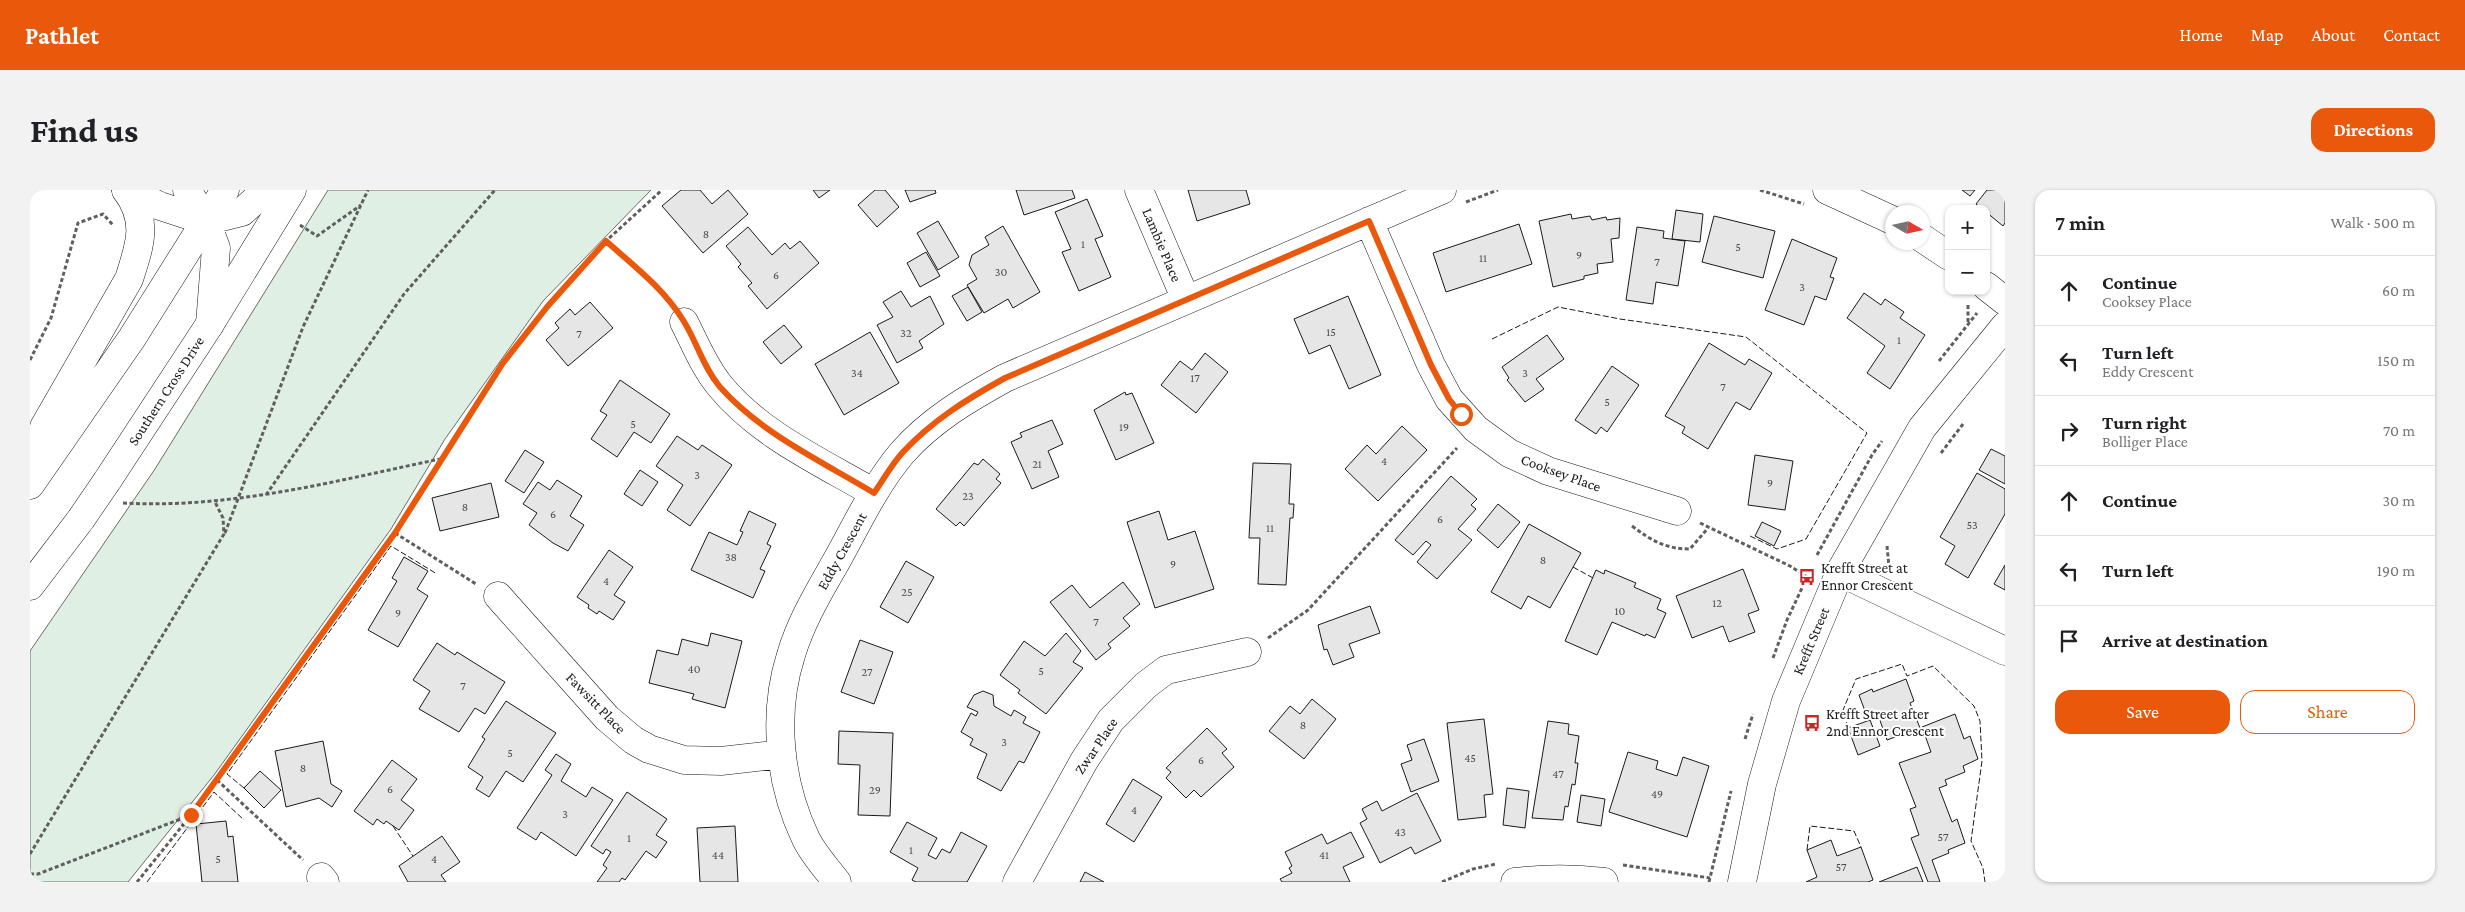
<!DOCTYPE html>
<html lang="en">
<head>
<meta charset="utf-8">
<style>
  body { margin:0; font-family:"Crimson Pro",serif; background:#f2f2f2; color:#202124 }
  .controls { position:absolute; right:15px; top:15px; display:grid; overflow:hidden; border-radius:10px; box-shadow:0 1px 4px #0004 }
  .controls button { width:45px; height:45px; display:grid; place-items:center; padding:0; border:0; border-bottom:1px solid #e0e0e0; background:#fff; color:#202124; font:25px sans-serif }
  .compass { position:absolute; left:1855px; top:15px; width:45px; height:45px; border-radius:50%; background:#fff; box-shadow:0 1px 4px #0004; rotate:99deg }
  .stop { position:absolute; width:15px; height:15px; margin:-11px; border:4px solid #ea580c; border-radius:50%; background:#fff }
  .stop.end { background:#ea580c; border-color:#fff; box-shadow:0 1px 5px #0008 }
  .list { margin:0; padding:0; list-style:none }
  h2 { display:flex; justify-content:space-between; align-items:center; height:65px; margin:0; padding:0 20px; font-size:21px }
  h2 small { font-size:16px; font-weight:400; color:#757577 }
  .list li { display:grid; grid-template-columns:32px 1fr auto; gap:15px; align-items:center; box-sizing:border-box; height:70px; padding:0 20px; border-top:1px solid #e0e0e0 }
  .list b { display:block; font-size:19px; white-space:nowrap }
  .list p { margin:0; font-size:16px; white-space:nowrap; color:#757577 }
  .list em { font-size:16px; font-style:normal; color:#757577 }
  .actions { display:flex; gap:10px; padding:15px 20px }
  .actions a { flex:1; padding:11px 0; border:1px solid #ea580c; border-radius:15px; text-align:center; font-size:18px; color:#ea580c }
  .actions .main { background:#ea580c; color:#fff }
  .icon { flex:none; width:28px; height:28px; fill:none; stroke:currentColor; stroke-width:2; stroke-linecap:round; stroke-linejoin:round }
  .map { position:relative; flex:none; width:1975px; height:692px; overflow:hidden; border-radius:15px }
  header { display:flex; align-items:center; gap:30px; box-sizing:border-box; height:70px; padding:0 25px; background:#ea580c; color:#fff }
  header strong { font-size:24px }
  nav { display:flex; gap:28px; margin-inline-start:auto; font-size:18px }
  .intro { display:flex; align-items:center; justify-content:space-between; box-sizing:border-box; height:120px; padding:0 30px }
  h1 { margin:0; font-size:35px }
  .button { padding:12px 22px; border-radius:15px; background:#ea580c; color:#fff; font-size:18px; font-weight:700 }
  main { display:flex; gap:30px; padding:0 30px }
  aside { flex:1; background:#fff; border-radius:15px; box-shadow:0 1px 4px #0004 }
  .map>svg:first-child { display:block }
</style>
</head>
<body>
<header>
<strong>Pathlet</strong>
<nav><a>Home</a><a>Map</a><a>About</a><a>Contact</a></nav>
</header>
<div class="intro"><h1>Find us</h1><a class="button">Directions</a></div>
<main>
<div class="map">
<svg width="1975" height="692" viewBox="0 0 1975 692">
  <rect width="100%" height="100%" fill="#fff"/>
  <path fill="#e0efe3" stroke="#6a6a6a" d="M 298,0 L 621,0 L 513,111 L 415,249 L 361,339 L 184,585 L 98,692 L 0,692 L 0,461 L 125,279 Z"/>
  <path fill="#e6e6e6" stroke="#1a1a1a" d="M 651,0 L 670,0 L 682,14 L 698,0 L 718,24 L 673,63 L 632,16 Z
    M 783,0 L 800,0 L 789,8 Z
    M 845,0 L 855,0 L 869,17 L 847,37 L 828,15 Z
    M 875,0 L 905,0 L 906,3 L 880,12 Z
    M 986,0 L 1042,0 L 1045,8 L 994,25 Z
    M 1158,0 L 1216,0 L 1220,14 L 1167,31 Z
    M 1932,0 L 1945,0 L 1940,6 Z
    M 1957,0 L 1975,0 L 1975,33 L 1973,36 L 1956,22 L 1956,19 L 1952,19 L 1946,14 Z
    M 1057,9 L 1073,46 L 1065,49 L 1081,87 L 1049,101 L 1032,62 L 1041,59 L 1025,22 Z
    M 1646,20 L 1673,24 L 1670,52 L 1642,49 Z
    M 1541,24 L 1542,29 L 1560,26 L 1562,30 L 1576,27 L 1577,30 L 1590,28 L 1589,48 L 1581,49 L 1583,72 L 1567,74 L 1568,83 L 1554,86 L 1554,89 L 1523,97 L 1509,31 Z
    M 1684,26 L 1745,41 L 1733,88 L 1672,72 Z
    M 908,31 L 929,67 L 908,80 L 887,43 Z
    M 1489,34 L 1502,74 L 1416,102 L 1403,63 Z
    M 973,36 L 1010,102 L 983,118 L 978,109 L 954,123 L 937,95 L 947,89 L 939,75 L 942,65 L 959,55 L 955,47 Z
    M 718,37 L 742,65 L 755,53 L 760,59 L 770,51 L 789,73 L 737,119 L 718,96 L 722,93 L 708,77 L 711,74 L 696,56 Z
    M 1607,37 L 1634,41 L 1633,48 L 1655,51 L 1648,96 L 1626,92 L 1623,114 L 1596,110 Z
    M 1762,49 L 1807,68 L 1800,87 L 1804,88 L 1796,110 L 1785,106 L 1774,135 L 1735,120 Z
    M 896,62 L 910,86 L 890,97 L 877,73 Z
    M 938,97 L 952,122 L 937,131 L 922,106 Z
    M 871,101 L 881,117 L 900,106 L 914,134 L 889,151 L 893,158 L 867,173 L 847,135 L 863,127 L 853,112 Z
    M 1834,103 L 1851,115 L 1855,109 L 1874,122 L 1870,128 L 1895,145 L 1860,199 L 1837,183 L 1855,156 L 1817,128 Z
    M 1318,106 L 1351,185 L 1319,199 L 1300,155 L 1279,164 L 1264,129 Z
    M 560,112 L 583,138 L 538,176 L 516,150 L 529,138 L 525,133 L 540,119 L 545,125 Z
    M 754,135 L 772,157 L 751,174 L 733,152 Z
    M 840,142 L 869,193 L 814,225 L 785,174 Z
    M 1517,145 L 1534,169 L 1506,189 L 1514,199 L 1495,212 L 1477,190 L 1479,188 L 1472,177 Z
    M 1679,153 L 1715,175 L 1719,169 L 1742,183 L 1720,220 L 1706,212 L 1678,259 L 1652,243 L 1655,237 L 1635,226 Z
    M 1175,163 L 1198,182 L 1166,223 L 1131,195 L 1150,171 L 1162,180 Z
    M 1582,176 L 1609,195 L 1577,242 L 1571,237 L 1566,244 L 1545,230 Z
    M 590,190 L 640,224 L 621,253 L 604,242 L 587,267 L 561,249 L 577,225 L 570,221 Z
    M 1095,202 L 1096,205 L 1102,203 L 1124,253 L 1086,270 L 1064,220 Z
    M 1022,230 L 1033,254 L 1018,261 L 1029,287 L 1002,299 L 981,252 L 992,247 L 990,243 Z
    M 1372,236 L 1397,260 L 1348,311 L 1315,279 L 1337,255 L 1346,264 Z
    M 647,246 L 668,260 L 672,255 L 702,275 L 660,336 L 637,320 L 653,295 L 626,276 Z
    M 1961,259 L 1975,266 L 1975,294 L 1949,280 Z
    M 495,260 L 514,272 L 494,303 L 475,291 Z
    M 1725,265 L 1763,271 L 1755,320 L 1718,315 Z
    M 953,269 L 970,284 L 966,289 L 971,293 L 934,336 L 930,332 L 926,336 L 906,319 L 944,273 L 948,275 Z
    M 1223,273 L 1261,274 L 1259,314 L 1264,314 L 1263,328 L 1260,328 L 1256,395 L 1228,394 L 1230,348 L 1219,348 Z
    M 610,280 L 628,292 L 612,316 L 594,304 Z
    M 1947,283 L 1975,299 L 1975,324 L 1938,388 L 1915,374 L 1925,356 L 1910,347 Z
    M 1421,286 L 1447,309 L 1441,315 L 1446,319 L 1428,339 L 1442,350 L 1407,389 L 1387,372 L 1401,355 L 1396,351 L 1383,365 L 1365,350 Z
    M 527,290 L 552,306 L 540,326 L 554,335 L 538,361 L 523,353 L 499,335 L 507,323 L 493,314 L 508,292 L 520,300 Z
    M 461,293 L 469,327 L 410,341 L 402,308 Z
    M 1468,314 L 1490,332 L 1468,358 L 1447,340 Z
    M 719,321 L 746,334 L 737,354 L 741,356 L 730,379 L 735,381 L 723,408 L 661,380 L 679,342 L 707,355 L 713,342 L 710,341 Z
    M 1129,321 L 1138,350 L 1165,341 L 1184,399 L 1125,418 L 1097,332 Z
    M 1732,332 L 1751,341 L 1744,356 L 1725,346 Z
    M 1499,334 L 1551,363 L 1520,418 L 1498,406 L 1491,419 L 1461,402 Z
    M 579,360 L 603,377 L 584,405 L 595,412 L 583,430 L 569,421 L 567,424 L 558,418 L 559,415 L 547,407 Z
    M 374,367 L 398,381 L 387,399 L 398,406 L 368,457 L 338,440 L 367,391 L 362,388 Z
    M 876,371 L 904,387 L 878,433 L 850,417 Z
    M 1975,375 L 1975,400 L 1964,394 Z
    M 1713,379 L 1729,420 L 1718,424 L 1725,442 L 1699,452 L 1693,436 L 1662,448 L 1646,406 Z
    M 1566,380 L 1574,384 L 1575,380 L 1606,393 L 1604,397 L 1631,409 L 1627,419 L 1636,423 L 1625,448 L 1616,444 L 1615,446 L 1582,432 L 1567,465 L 1535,451 Z
    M 1093,392 L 1110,414 L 1093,428 L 1100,436 L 1078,454 L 1081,458 L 1066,470 L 1020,412 L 1042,395 L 1060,418 Z
    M 1340,416 L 1350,443 L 1319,454 L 1324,467 L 1303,475 L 1297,459 L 1294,460 L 1288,435 Z
    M 681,443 L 712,451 L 695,518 L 662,509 L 664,504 L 619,493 L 627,460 L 648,465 L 652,449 L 678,456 Z
    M 1036,443 L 1051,461 L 1043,472 L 1053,478 L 1016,524 L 988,503 L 990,500 L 970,485 L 994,451 L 1015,466 Z
    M 830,450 L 863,462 L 844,514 L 811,502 Z
    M 407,453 L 425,465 L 427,462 L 475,492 L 455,524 L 445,518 L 429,542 L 389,519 L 400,501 L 383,490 Z
    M 1876,489 L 1884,511 L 1880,513 L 1890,538 L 1857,550 L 1848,525 L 1838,529 L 1829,505 L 1842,499 L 1843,502 Z
    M 953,501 L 963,505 L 964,516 L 981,526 L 984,520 L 996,527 L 993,533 L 1010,542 L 994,573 L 989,571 L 971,601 L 947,588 L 957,564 L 940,555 L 943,549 L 931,542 L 941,523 L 946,526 L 948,522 L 937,517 L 944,505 Z
    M 1282,509 L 1306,529 L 1274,569 L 1239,541 L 1260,516 L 1270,524 Z
    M 476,511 L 526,543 L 493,592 L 476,581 L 459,607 L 446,599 L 453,587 L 438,577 L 455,549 L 452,547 Z
    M 1925,524 L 1934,549 L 1940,546 L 1948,569 L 1933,576 L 1935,582 L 1915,590 L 1917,595 L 1909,598 L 1922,632 L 1927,629 L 1935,653 L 1918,660 L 1919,663 L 1902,670 L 1910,692 L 1898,692 L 1881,648 L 1889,645 L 1880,619 L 1886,617 L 1869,573 L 1901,562 L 1892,537 Z
    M 1454,529 L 1463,604 L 1454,605 L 1456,627 L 1428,630 L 1417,533 Z
    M 1840,530 L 1850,556 L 1828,565 L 1818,538 Z
    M 1518,531 L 1539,534 L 1538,544 L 1549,546 L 1545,573 L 1548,573 L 1545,595 L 1542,594 L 1538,617 L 1535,616 L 1533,630 L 1502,628 Z
    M 1177,538 L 1197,559 L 1192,563 L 1204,577 L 1171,607 L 1164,600 L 1156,608 L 1136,588 L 1141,582 L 1136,578 Z
    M 809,541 L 863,543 L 860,626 L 828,625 L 830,575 L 808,574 Z
    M 1394,549 L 1409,591 L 1381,602 L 1371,574 L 1382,570 L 1377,555 Z
    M 293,551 L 301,594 L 312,601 L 302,617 L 289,608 L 256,617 L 245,561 Z
    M 1598,562 L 1628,571 L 1626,579 L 1647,586 L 1653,567 L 1679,576 L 1657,647 L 1579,622 Z
    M 526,564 L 541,574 L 531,591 L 556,607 L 562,597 L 583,610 L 546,666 L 511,642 L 506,650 L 487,638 L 522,585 L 515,580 Z
    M 362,570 L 387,589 L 371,610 L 384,620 L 369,640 L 356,631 L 354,634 L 347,629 L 343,635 L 324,621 Z
    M 230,581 L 251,600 L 234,618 L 214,598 Z
    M 1103,589 L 1132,607 L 1104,652 L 1076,634 Z
    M 1477,598 L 1499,601 L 1495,638 L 1473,635 Z
    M 597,602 L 637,629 L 626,645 L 637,652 L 626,668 L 616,661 L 595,690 L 592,688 L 589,692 L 567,692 L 577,678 L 573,675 L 581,662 L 576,659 L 573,664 L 561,656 Z
    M 1387,603 L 1411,651 L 1385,664 L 1381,657 L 1350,673 L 1330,633 L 1337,629 L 1332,619 L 1347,611 L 1352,621 Z
    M 1551,605 L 1575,609 L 1571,636 L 1547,632 Z
    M 196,631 L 198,647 L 203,646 L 208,692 L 172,692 L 166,634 Z
    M 877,632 L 907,648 L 898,665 L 906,669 L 912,659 L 920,663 L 931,642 L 957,656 L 937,692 L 886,692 L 882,690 L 888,678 L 860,662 Z
    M 705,636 L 708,692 L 670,692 L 667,638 Z
    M 1321,642 L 1334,667 L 1313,677 L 1320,692 L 1252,692 L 1250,689 L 1262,683 L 1259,678 L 1262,676 L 1255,662 L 1292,644 L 1297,654 Z
    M 412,646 L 430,672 L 411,685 L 416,692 L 378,692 L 369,676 Z
    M 1801,650 L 1807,666 L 1831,657 L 1843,690 L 1838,692 L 1776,692 L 1787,687 L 1777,660 Z
    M 1887,677 L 1893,692 L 1849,692 Z
    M 1055,682 L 1074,692 L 1050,692 Z"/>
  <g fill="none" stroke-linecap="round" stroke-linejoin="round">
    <g stroke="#1a1a1a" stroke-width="29">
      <path id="minor" d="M 96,0 L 130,16 L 176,31 L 212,22 L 236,0
        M 157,0 L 176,31 L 186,58 L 180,134
        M 1109,0 L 1156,110
        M 1797,0 L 1862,30
        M 1339,31 L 1401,175 L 1419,209 L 1446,239 L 1479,263 L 1518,281 L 1647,321
        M 1892,48 L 1919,66
        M 1956,96 L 1975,111
        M 654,132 C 665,153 674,177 690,196 C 729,244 791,272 844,303
        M 1810,382 L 1975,461
        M 468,406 L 577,528 L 603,550 L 619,559 L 654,570 L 691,571 L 752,564
        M 291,687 L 295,692
        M 807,692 C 796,678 784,665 776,649 C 749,593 742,524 761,465 C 771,431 790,400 807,370 C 827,334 845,295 872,263 C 901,230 937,209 975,188 L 1412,0
        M 987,692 L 1054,571 L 1081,530 L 1116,495 L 1136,480 L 1217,462
        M 1485,692 C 1516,688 1543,688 1574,692
        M 1712,692 L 1732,594 L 1756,511 L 1810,382 L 1892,238 L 1975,136"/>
    </g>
    <g stroke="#1a1a1a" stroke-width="29">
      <path id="major" d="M 7,280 L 14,237 L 99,89 C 110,55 119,31 96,0
        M 77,291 L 180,134 L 262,0
        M 0,295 L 102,148 L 195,0
        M 0,396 L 51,329"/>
    </g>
    <path stroke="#5f5f5f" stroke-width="3" stroke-dasharray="4 2.5" stroke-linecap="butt" d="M 1730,0 L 1774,14
      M 1436,12 L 1468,0
      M 270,35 L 287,46 L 331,15
      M 576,51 L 635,104 L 640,111
      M 1938,115 L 1938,133
      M 0,170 L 21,128 L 48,33 L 73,24 L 83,35
      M 1909,171 L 1947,123
      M 1911,263 L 1933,234
      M 236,305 L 374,104 L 465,0
      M 93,313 C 201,319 305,291 410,269
      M 1670,333 L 1760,376 L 1777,387
      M 1602,336 C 1622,351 1636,359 1660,359 L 1678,338
      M 195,343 L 273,137 L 338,0
      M 365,343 L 446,394
      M 1857,356 L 1859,377
      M 1787,365 L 1842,265 L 1852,251
      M 1238,448 L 1278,420 L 1427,258
      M 1743,468 L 1757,430 L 1772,398
      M 1715,549 L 1723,524
      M 187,590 L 273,670
      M 0,664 L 194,344 L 193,328 L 185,312
      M 1593,675 L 1680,688
      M 0,684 L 8,684 L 161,625
      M 107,692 L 161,625 L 365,343 L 473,173 L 517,117 L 576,51 L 632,0
      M 1412,692 L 1443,679 L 1466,674
      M 1679,692 L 1701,601"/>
    <use href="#minor" stroke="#fff" stroke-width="28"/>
    <use href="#major" stroke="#fff" stroke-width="28"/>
    <g stroke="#1a1a1a" stroke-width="29" stroke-linecap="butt">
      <path id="major-bridge" d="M 51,329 L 77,291"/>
    </g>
    <use href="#major-bridge" stroke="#fff" stroke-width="28"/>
    <path stroke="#1a1a1a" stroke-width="1" stroke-dasharray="6 2.5" stroke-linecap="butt" d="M 1462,149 L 1528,117 L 1590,129 L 1716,147 L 1837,243 L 1776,349 L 1747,359 L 1718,345
      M 1543,377 L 1563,388
      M 1818,538 L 1813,520 L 1826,489 L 1872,474 L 1877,486 L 1903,476 L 1944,516 L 1950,531 L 1952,571 L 1941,651 L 1953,678 L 1955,692
      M 214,598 L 197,584 L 361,356 L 407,384
      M 363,636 L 383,666
      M 1777,660 L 1780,636 L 1824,641 L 1831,657
      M 117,692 L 184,602 L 214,630"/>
  </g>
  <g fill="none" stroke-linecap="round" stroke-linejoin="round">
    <path stroke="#ea580c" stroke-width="6" d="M 161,625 L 365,343 L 473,173 L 517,117 L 576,51 C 604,76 633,98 653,130 C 667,152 673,177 690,197 C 732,244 791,271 844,303 C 853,290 862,274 873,262 C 903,230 937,209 975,188 L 1339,31 L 1401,175 L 1419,209 L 1431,224"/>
  </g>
  <defs>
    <g id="bus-bare" transform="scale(1.35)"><path d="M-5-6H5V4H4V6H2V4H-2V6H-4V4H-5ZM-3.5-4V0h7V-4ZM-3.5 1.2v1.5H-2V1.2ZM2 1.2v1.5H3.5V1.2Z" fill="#c62828" stroke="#fff" stroke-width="2.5" paint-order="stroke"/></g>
  </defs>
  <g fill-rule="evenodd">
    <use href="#bus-bare" x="1777" y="387"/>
    <use href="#bus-bare" x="1782" y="533"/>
  </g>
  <g text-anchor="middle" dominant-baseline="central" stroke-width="4" stroke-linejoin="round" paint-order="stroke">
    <g font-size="12" fill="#4d4d4d">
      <text x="676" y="44">8</text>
      <text x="1053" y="54">1</text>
      <text x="1708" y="57">5</text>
      <text x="1549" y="65">9</text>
      <text x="1453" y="68">11</text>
      <text x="1627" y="72">7</text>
      <text x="971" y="82">30</text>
      <text x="746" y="85">6</text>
      <text x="1772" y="97">3</text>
      <text x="1301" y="142">15</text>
      <text x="876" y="143">32</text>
      <text x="549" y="144">7</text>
      <text x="1869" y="150">1</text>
      <text x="827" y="183">34</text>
      <text x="1495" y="183">3</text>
      <text x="1165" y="188">17</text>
      <text x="1693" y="197">7</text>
      <text x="1577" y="212">5</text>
      <text x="603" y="234">5</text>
      <text x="1094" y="237">19</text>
      <text x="1354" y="271">4</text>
      <text x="1007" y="274">21</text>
      <text x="667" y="285">3</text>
      <text x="1740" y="293">9</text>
      <text x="938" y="306">23</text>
      <text x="435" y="317">8</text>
      <text x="523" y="324">6</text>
      <text x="1410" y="329">6</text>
      <text x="1942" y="335">53</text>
      <text x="1240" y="338">11</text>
      <text x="701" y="367">38</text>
      <text x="1513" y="370">8</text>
      <text x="1143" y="374">9</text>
      <text x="576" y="391">4</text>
      <text x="877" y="402">25</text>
      <text x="1687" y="413">12</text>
      <text x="1590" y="421">10</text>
      <text x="368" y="423">9</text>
      <text x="1066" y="432">7</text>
      <text x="664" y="479">40</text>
      <text x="1011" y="481">5</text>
      <text x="837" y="482">27</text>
      <text x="433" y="496">7</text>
      <text x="1273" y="535">8</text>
      <text x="974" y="552">3</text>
      <text x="480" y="563">5</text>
      <text x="1440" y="568">45</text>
      <text x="1171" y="570">6</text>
      <text x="273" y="578">8</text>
      <text x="1528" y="584">47</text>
      <text x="360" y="599">6</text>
      <text x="845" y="600">29</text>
      <text x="1627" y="604">49</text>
      <text x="1104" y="620">4</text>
      <text x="535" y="624">3</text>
      <text x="1370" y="642">43</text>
      <text x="1913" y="647">57</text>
      <text x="599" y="648">1</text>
      <text x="881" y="660">1</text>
      <text x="688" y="665">44</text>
      <text x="1294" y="665">41</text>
      <text x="188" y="669">5</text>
      <text x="404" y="669">4</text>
      <text x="1811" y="677">57</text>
    </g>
    <g font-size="15" fill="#1a1a1a" stroke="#fff">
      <text transform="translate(1132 55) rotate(67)">Lambie Place</text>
      <text transform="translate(136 201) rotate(-57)">Southern Cross Drive</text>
      <text transform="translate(1531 283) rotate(20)">Cooksey Place</text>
      <text transform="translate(812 361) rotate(-61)">Eddy Crescent</text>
      <text transform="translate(1781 451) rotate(-67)">Krefft Street</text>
      <text transform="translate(566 513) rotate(46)">Fawsitt Place</text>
      <text transform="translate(1066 556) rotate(-56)">Zwar Place</text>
    </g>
    <g font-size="15" fill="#1a1a1a" stroke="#fff" text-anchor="start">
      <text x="1791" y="378">Krefft Street at<tspan x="1791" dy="17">Ennor Crescent</tspan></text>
      <text x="1796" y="524">Krefft Street after<tspan x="1796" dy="17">2nd Ennor Crescent</tspan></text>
    </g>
  </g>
</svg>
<div class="controls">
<button>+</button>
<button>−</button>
</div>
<svg class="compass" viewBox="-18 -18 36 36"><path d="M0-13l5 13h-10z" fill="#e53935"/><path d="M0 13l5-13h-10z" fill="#757577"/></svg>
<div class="stop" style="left:1431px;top:224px"></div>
<div class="stop end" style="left:161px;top:625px"></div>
</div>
<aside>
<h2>7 min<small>Walk · 500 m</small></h2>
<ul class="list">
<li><svg class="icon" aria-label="ahead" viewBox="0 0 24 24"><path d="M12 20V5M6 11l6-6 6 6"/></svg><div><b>Continue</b><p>Cooksey Place</p></div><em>60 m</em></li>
<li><svg class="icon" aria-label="left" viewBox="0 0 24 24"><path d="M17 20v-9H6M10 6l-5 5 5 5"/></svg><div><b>Turn left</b><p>Eddy Crescent</p></div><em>150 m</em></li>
<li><svg class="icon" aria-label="right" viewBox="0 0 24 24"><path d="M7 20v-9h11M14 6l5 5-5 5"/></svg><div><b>Turn right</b><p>Bolliger Place</p></div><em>70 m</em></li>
<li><svg class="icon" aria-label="ahead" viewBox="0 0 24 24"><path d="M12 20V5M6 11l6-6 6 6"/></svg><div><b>Continue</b></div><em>30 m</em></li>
<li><svg class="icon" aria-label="left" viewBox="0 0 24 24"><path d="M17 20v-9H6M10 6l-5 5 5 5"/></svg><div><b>Turn left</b></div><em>190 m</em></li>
<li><svg class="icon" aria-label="arrive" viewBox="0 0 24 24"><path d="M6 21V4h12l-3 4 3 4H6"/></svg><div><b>Arrive at destination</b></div></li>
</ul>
<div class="actions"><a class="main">Save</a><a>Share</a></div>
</aside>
</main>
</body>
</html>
